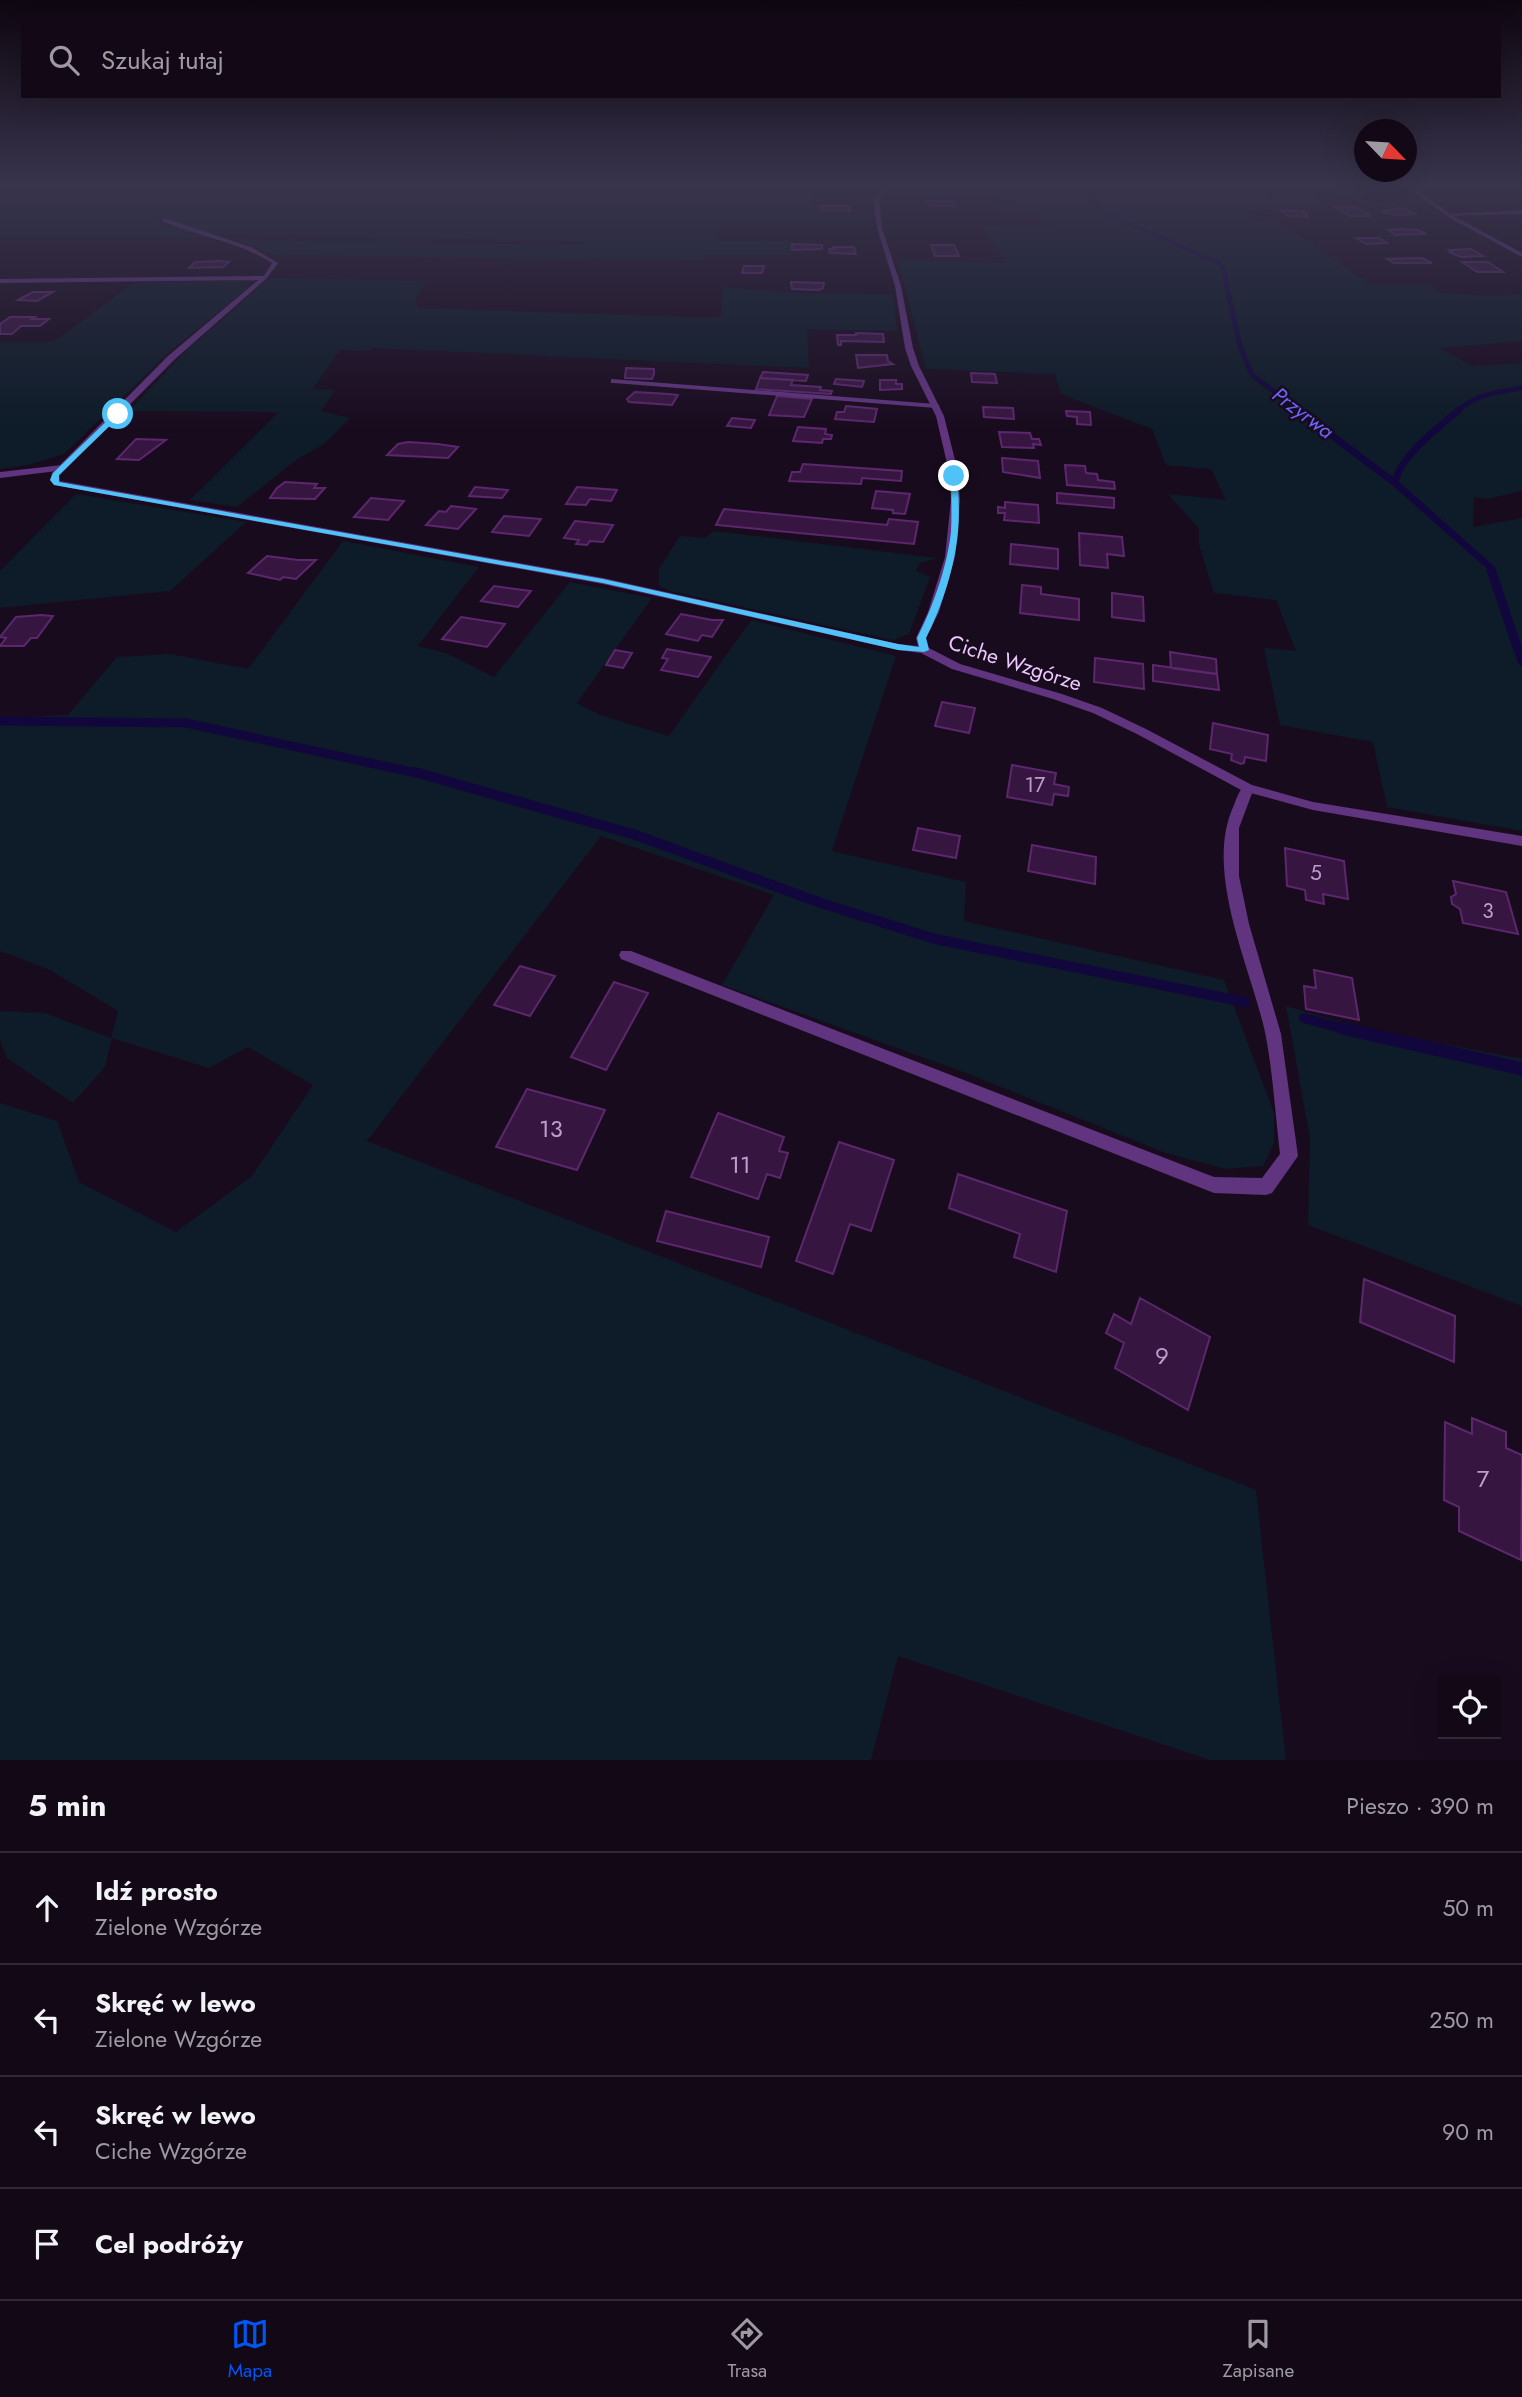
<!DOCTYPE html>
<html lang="pl">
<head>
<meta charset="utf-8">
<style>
  body { margin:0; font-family:Jost,sans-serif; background:#1c111f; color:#f1f3f6 }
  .controls { position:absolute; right:21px; bottom:21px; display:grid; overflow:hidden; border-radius:0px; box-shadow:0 7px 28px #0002 }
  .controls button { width:63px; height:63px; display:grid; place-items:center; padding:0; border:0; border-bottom:2px solid #322935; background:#130816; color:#f1f3f6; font:35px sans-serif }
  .compass { position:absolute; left:1354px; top:119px; width:63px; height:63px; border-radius:50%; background:#130816; box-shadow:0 7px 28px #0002; rotate:115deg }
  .stop { position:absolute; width:21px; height:21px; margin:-16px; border:5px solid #4fc3f7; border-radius:50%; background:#fff }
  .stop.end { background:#4fc3f7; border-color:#fff; box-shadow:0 2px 7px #0008 }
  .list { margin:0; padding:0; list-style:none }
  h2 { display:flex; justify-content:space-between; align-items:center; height:91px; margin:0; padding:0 28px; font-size:30px }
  h2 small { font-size:23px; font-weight:400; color:#9d9aa1 }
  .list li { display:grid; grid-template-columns:46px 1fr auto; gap:21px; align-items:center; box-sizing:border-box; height:112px; padding:0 28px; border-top:2px solid #322935 }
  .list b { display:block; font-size:26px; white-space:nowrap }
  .list p { margin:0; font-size:23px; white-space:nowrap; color:#9d9aa1 }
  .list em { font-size:23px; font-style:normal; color:#9d9aa1 }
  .icon { flex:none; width:38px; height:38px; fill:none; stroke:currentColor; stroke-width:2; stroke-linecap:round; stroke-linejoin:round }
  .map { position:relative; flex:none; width:1522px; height:1760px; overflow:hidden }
  .search { position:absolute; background:#130816; box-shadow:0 7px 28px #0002; left:21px; right:21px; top:21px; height:77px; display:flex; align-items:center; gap:18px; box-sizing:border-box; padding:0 24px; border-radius:0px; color:#9d9aa1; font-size:26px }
  .sheet { height:539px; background:#130816 }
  nav { display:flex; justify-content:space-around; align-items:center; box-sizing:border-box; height:98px; border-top:2px solid #322935; background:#130816; font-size:19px; color:#9d9aa1 }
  nav a { display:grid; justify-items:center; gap:4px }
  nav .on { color:#0055f3 }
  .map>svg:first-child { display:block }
</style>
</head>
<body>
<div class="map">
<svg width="1522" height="1760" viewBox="0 0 1522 1760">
  <rect width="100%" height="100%" fill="#190b1e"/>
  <path fill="#0e1b28" d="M 0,183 L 741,183 L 741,194 L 810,193 L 815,214 L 871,214 L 873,227 L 719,227 L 715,237 L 720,241 L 790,241 L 792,255 L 706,255 L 705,261 L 275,255 L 237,240 L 582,245 L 585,242 L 209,233 L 163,217 L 158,223 L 207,237 L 0,236 Z
    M 946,183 L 1254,183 L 1270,196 L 1314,195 L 1331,207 L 1241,210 L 1260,223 L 1279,222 L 1371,285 L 1430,285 L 1440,293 L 1496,296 L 1522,294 L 1522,341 L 1440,348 L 1472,366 L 1522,363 L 1522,491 L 1487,499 L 1474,497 L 1473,527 L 1522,518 L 1522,831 L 1387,807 L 1373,742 L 1280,725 L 1264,648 L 1296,651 L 1276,600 L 1214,593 L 1199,545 L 1199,529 L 1168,494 L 1226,500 L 1211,469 L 1166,465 L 1152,429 L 1061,394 L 1055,374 L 926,369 L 898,260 L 1006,263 L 983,225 L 1051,227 L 1042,221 L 1039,214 L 995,208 L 994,205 L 1014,204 C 1000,191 910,197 885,197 L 889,194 L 946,194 Z
    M 270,278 L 426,281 L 416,299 L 418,308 L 716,318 L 721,315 L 722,287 L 778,292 L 893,295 L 897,331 L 807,329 L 809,368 L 374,348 L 369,351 L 340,350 L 313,389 L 335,390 L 321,411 L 350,418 L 324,444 L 296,460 L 237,507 L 190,500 L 279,412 L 129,411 L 188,349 Z
    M 244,280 L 249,284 L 245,290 L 167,354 L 64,454 L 28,465 L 0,469 L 0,342 L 53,342 L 134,283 Z
    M 76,494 L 246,522 L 170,591 L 0,608 L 0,571 Z
    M 714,531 L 937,558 L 920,563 L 916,571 L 930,577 L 909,634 L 893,640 L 670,591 L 659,586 L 659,569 L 680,536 L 705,538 Z
    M 343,541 L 479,567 L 418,646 L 446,653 L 494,677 L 570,582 L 652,598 L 577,703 L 600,715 L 669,736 L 751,620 L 896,656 L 832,851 L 966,882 L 964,921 L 1224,980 L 1274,1113 L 1274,1143 L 1263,1166 L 1226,1169 L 1166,1153 L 961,1071 L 722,985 L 774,895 L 601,836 L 367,1141 L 1256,1490 L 1286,1760 L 1210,1760 L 898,1656 L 871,1760 L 0,1760 L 0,1103 L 57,1121 L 79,1182 L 176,1232 L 252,1176 L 313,1085 L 248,1047 L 209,1068 L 112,1038 L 105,1067 L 73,1103 L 7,1058 L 0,1040 L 0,1011 L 45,1013 L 111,1038 L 118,1011 L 50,970 L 0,951 L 0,718 L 68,715 L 117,657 L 171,654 L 248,669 Z
    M 1286,1006 L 1361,1028 L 1522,1059 L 1522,1306 L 1308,1225 L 1310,1139 Z"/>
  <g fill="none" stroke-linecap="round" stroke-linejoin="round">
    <path stroke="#11073c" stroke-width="4.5" d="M 1086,183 L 1098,208 L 1104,213 L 1219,263 L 1223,268 L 1227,284"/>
    <path stroke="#11073c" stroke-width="5" d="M 1226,283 L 1240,346 L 1252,375 L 1300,411
      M 1457,411 C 1477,394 1497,392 1522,388"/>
    <path stroke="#11073c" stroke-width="7" d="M 1298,410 L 1395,483 L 1490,567 L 1492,572
      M 1395,483 C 1398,458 1440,426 1459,410"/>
    <path stroke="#11073c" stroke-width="9" d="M 1491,570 L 1522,661
      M 0,721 L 186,723 L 421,774"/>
    <path stroke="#11073c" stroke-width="10" d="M 415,772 L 636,835 L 821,903 L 935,939 L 1245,1002
      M 1304,1018 L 1348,1030"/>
    <path stroke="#11073c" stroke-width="13" d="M 1342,1028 L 1522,1069"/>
  </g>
  <path fill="#361640" stroke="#5c276d" stroke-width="2" d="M 1317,184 L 1346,184 L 1354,190 L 1363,192 L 1337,192 Z
    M 927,201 L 954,201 L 956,206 L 930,206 Z
    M 820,206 L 849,206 L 850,211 L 821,211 Z
    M 1335,207 L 1355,207 L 1372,216 L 1350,216 Z
    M 1404,208 L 1415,214 L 1395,215 L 1381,211 Z
    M 1280,210 L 1302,211 L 1308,214 L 1303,214 L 1309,217 L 1289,216 Z
    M 1401,229 L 1418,230 L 1426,234 L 1396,235 L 1388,230 Z
    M 1356,238 L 1379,238 L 1387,243 L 1366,244 Z
    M 792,244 L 822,245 L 822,249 L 792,250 Z
    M 931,245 L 954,245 L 959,256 L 935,256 Z
    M 833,247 L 854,247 L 856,254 L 830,253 L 829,249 L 834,249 Z
    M 1471,249 L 1483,256 L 1461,257 L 1449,252 L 1453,252 L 1449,250 Z
    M 1422,258 L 1432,263 L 1394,263 L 1387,259 Z
    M 195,262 L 220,261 L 229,262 L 223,267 L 189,268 Z
    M 1462,262 L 1488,262 L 1503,272 L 1477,272 Z
    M 744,266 L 764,266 L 762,273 L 742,273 Z
    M 791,282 L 824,283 L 823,288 L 819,290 L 792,289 Z
    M 33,292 L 53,292 L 37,301 L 18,300 Z
    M 10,317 L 35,317 L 32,319 L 49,319 L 40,326 L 21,326 L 12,334 L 0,334 L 0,324 Z
    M 856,333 L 883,334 L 884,342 L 841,341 L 841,345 L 838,345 L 837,335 L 856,335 Z
    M 856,355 L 887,355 L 888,361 L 893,364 L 858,368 Z
    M 626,368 L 654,369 L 654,374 L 652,379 L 625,378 Z
    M 763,372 L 808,375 L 806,381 L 760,378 Z
    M 971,373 L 995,374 L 997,383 L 972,382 Z
    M 760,378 L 793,380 L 791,385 L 821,387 L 820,390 L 832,391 L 831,394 L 756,389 Z
    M 836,379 L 864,381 L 862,387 L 834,384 Z
    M 880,380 L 896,380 L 896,384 L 902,384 L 902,389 L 880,390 Z
    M 635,392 L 669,394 L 678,395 L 672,405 L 629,402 L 627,399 Z
    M 777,396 L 812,399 L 804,417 L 769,415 Z
    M 846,406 L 877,409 L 874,422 L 835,419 L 837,412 L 844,412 Z
    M 983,407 L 1013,408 L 1014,419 L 984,417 Z
    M 1066,411 L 1090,412 L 1091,425 L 1077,424 L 1077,417 L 1067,416 Z
    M 732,418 L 755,420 L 751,428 L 727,426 Z
    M 798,427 L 826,429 L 825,434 L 832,435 L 831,439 L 823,439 L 822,443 L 793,441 Z
    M 999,432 L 1030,433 L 1032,439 L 1039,439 L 1041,445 L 1033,444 L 1034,448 L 1002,447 Z
    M 136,439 L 166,440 L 139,460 L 117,459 Z
    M 408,442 L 438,444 L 458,447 L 448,458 L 387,455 L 398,444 Z
    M 1002,458 L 1038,461 L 1040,478 L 1003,472 Z
    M 803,464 L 902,471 L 901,481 L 862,478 L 861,484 L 789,481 L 792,472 L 800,472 Z
    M 1065,465 L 1085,466 L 1086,473 L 1097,474 L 1098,480 L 1114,482 L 1115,489 L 1067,485 Z
    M 285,482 L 317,484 L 314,488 L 325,488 L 315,499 L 270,498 L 277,488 Z
    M 475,487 L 508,490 L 502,498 L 469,496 Z
    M 577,487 L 617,490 L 611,501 L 590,499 L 586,505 L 566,504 Z
    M 876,491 L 910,494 L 905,514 L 893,513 L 893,510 L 872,508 Z
    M 1057,493 L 1114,498 L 1114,508 L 1057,503 Z
    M 371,498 L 404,501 L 388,520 L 354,517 Z
    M 1005,502 L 1038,505 L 1039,523 L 1004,520 L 1005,513 L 998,513 L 998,507 L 1005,508 Z
    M 451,506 L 476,509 L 458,529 L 426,525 L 439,511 L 446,512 Z
    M 724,509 L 887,525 L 889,519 L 918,522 L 914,544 L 716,525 Z
    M 504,516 L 541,519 L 529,536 L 492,532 Z
    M 575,521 L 613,525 L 603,542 L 590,541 L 587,545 L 576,544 L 579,540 L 564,538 Z
    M 1079,533 L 1122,537 L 1124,556 L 1107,554 L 1108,568 L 1080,565 Z
    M 1011,544 L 1058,549 L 1058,569 L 1010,564 Z
    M 267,556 L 298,560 L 316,560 L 296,579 L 283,577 L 280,580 L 248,573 Z
    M 1022,585 L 1041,587 L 1041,594 L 1079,599 L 1079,620 L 1020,613 Z
    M 494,586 L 531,591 L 518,607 L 481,601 Z
    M 1112,593 L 1143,597 L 1144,621 L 1112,617 Z
    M 681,614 L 712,620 L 723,620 L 712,637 L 702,635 L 698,641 L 666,634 Z
    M 41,615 L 53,616 L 37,638 L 31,638 L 24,646 L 0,646 L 6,638 L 0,637 L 16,617 Z
    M 461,617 L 505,624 L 487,647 L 442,639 Z
    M 667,649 L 711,657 L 698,677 L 661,670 L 668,659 L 662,658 Z
    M 615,650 L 632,653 L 623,668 L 606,665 Z
    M 1170,652 L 1216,659 L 1217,674 L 1171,668 Z
    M 1095,658 L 1143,664 L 1144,689 L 1094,682 Z
    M 1153,665 L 1217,674 L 1219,690 L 1153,681 Z
    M 942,702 L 975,708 L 969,733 L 935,726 Z
    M 1213,723 L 1268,735 L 1266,761 L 1245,757 L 1244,763 L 1241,764 L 1231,760 L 1232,754 L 1210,749 Z
    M 1012,765 L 1056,773 L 1054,784 L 1069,787 L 1068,796 L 1054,794 L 1052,805 L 1007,797 Z
    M 918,828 L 960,836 L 956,858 L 913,850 Z
    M 1032,845 L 1096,857 L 1095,884 L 1028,871 Z
    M 1285,848 L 1344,861 L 1348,899 L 1323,894 L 1324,904 L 1306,900 L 1305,890 L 1287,886 Z
    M 1453,881 L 1506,892 L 1518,934 L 1463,923 L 1460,909 L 1452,904 L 1451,897 L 1456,894 Z
    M 520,966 L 555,976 L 530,1016 L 494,1005 Z
    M 1314,970 L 1352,978 L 1359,1020 L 1306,1009 L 1304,986 L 1316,988 Z
    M 614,982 L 648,993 L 606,1070 L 571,1057 Z
    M 527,1089 L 605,1110 L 577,1170 L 496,1147 Z
    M 718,1113 L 784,1137 L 779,1151 L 788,1153 L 780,1178 L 767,1174 L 758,1199 L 691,1177 Z
    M 839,1142 L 894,1160 L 871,1231 L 850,1224 L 833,1274 L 796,1261 Z
    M 958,1174 L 1067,1211 L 1056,1272 L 1014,1257 L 1020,1234 L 949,1208 Z
    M 666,1211 L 769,1237 L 761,1267 L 657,1241 Z
    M 1364,1279 L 1455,1316 L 1454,1362 L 1360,1322 Z
    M 1140,1298 L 1210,1337 L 1188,1410 L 1115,1368 L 1124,1343 L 1106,1333 L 1114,1314 L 1131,1324 Z
    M 1472,1418 L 1506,1432 L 1506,1448 L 1522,1455 L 1521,1560 L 1459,1531 L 1459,1507 L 1444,1500 L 1445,1422 L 1472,1434 Z"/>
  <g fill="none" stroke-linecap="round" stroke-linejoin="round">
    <path fill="#60347f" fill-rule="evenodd" d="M 1504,183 L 1521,183 L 1481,189 L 1408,188 Z
      M 164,218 L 251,247 L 278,263 L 266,279 L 262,279 L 272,263 C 238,241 198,237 162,221 Z
      M 611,379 L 936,404 L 940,406 L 936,408 L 614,383 L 611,383 Z
      M 62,465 L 66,468 L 65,470 L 0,478 L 0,472 Z
      M 1248,784 L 1254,788 L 1239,828 L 1239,876 L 1249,924 L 1281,1034 L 1298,1156 L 1272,1193 L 1266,1195 L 1214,1193 L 621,959 L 619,955 L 621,951 L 631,951 L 1214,1177 L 1262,1178 L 1280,1154 C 1275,1113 1273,1072 1265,1032 C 1250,965 1203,871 1234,805 C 1237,797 1240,787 1248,784 Z"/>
    <path fill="#60347f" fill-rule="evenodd" d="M 889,183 L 894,183 L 879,199 L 882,228 L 901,286 L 913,348 L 919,366 L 944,416 L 958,472 L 960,500 L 955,557 L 939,612 L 926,638 L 929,648 L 960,664 L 1062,694 L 1102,708 L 1146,729 L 1252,785 L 1313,802 L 1522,836 L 1522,846 L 1313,810 L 1243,791 L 1137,734 L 1093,713 L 1053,699 L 952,669 L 921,653 L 898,650 L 603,584 L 54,485 L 50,480 L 52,473 L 168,356 L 258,280 L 0,283 L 0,279 L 264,276 L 267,278 L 174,360 L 59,476 L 60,481 L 603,578 L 898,644 L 918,646 L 916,638 L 928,612 L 945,557 L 951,500 L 949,472 L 936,416 L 911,366 L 905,348 L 895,286 L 877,228 L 873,199 Z
      M 1522,210 L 1522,214 L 1447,216 L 1450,214 Z"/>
    <path fill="#60347f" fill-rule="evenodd" d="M 1402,183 L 1407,183 L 1452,215 L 1522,253 L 1522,257 L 1448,217 Z"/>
  </g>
  <linearGradient id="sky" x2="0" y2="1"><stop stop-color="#0e0610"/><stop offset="0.43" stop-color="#38344c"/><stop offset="1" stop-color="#38344c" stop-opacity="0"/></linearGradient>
  <rect width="1522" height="429" fill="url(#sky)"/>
  <path fill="#4fc3f7" d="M 116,412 L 122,414 L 59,475 L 59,482 L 603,579 L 898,644 L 919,647 L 917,638 C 933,607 947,567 951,532 C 952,513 951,494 951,476 L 954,474 L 958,476 C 958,494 960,513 958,532 C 955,566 942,607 926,638 L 929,650 L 924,652 L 898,650 L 603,583 L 54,485 L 50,480 L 53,473 Z"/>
  <g text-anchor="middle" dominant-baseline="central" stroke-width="5" stroke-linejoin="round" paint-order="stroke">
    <g font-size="21" font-style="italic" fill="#6a67ff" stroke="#190b1e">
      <text transform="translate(1303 413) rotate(37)">Przyrwa</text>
    </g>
    <g font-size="21" fill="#edc8ff" stroke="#190b1e">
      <text transform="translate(1015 663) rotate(18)">Ciche Wzgórze</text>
    </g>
    <g font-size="21" fill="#bf9ccf">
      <text x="1035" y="785">17</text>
      <text x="1316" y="873">5</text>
      <text x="1488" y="911">3</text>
    </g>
    <g font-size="24" fill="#bf9ccf">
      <text x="551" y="1128">13</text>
      <text x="740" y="1164">11</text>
      <text x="1162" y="1355">9</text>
      <text x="1483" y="1478">7</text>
    </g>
  </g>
</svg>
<div class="controls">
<button><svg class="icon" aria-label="locate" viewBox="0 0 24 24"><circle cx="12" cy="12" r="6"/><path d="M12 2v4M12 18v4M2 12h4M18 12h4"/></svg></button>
</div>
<svg class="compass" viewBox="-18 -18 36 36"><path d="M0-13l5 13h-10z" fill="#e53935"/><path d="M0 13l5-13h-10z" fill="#9d9aa1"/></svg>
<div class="stop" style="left:118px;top:414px"></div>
<div class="stop end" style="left:954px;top:476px"></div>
<div class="search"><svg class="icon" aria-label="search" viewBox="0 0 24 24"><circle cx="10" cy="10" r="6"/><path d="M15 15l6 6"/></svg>Szukaj tutaj</div>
</div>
<section class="sheet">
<h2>5 min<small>Pieszo · 390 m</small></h2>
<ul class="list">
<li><svg class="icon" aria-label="ahead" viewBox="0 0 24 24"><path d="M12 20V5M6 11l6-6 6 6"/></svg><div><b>Idź prosto</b><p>Zielone Wzgórze</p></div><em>50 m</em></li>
<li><svg class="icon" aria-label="left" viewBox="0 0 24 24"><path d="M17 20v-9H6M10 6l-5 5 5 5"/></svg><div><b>Skręć w lewo</b><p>Zielone Wzgórze</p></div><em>250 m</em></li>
<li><svg class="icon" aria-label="left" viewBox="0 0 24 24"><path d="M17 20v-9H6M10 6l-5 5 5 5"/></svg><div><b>Skręć w lewo</b><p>Ciche Wzgórze</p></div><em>90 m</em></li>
<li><svg class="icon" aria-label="arrive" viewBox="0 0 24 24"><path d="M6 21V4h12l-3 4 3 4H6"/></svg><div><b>Cel podróży</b></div></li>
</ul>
</section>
<nav>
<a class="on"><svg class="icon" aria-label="map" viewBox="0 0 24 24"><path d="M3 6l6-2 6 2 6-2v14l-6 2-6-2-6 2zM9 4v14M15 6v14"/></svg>Mapa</a>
<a><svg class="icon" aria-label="directions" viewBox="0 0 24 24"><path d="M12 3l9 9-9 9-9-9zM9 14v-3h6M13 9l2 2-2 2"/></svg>Trasa</a>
<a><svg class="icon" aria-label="saved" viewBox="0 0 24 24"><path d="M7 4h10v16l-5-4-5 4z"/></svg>Zapisane</a>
</nav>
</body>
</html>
